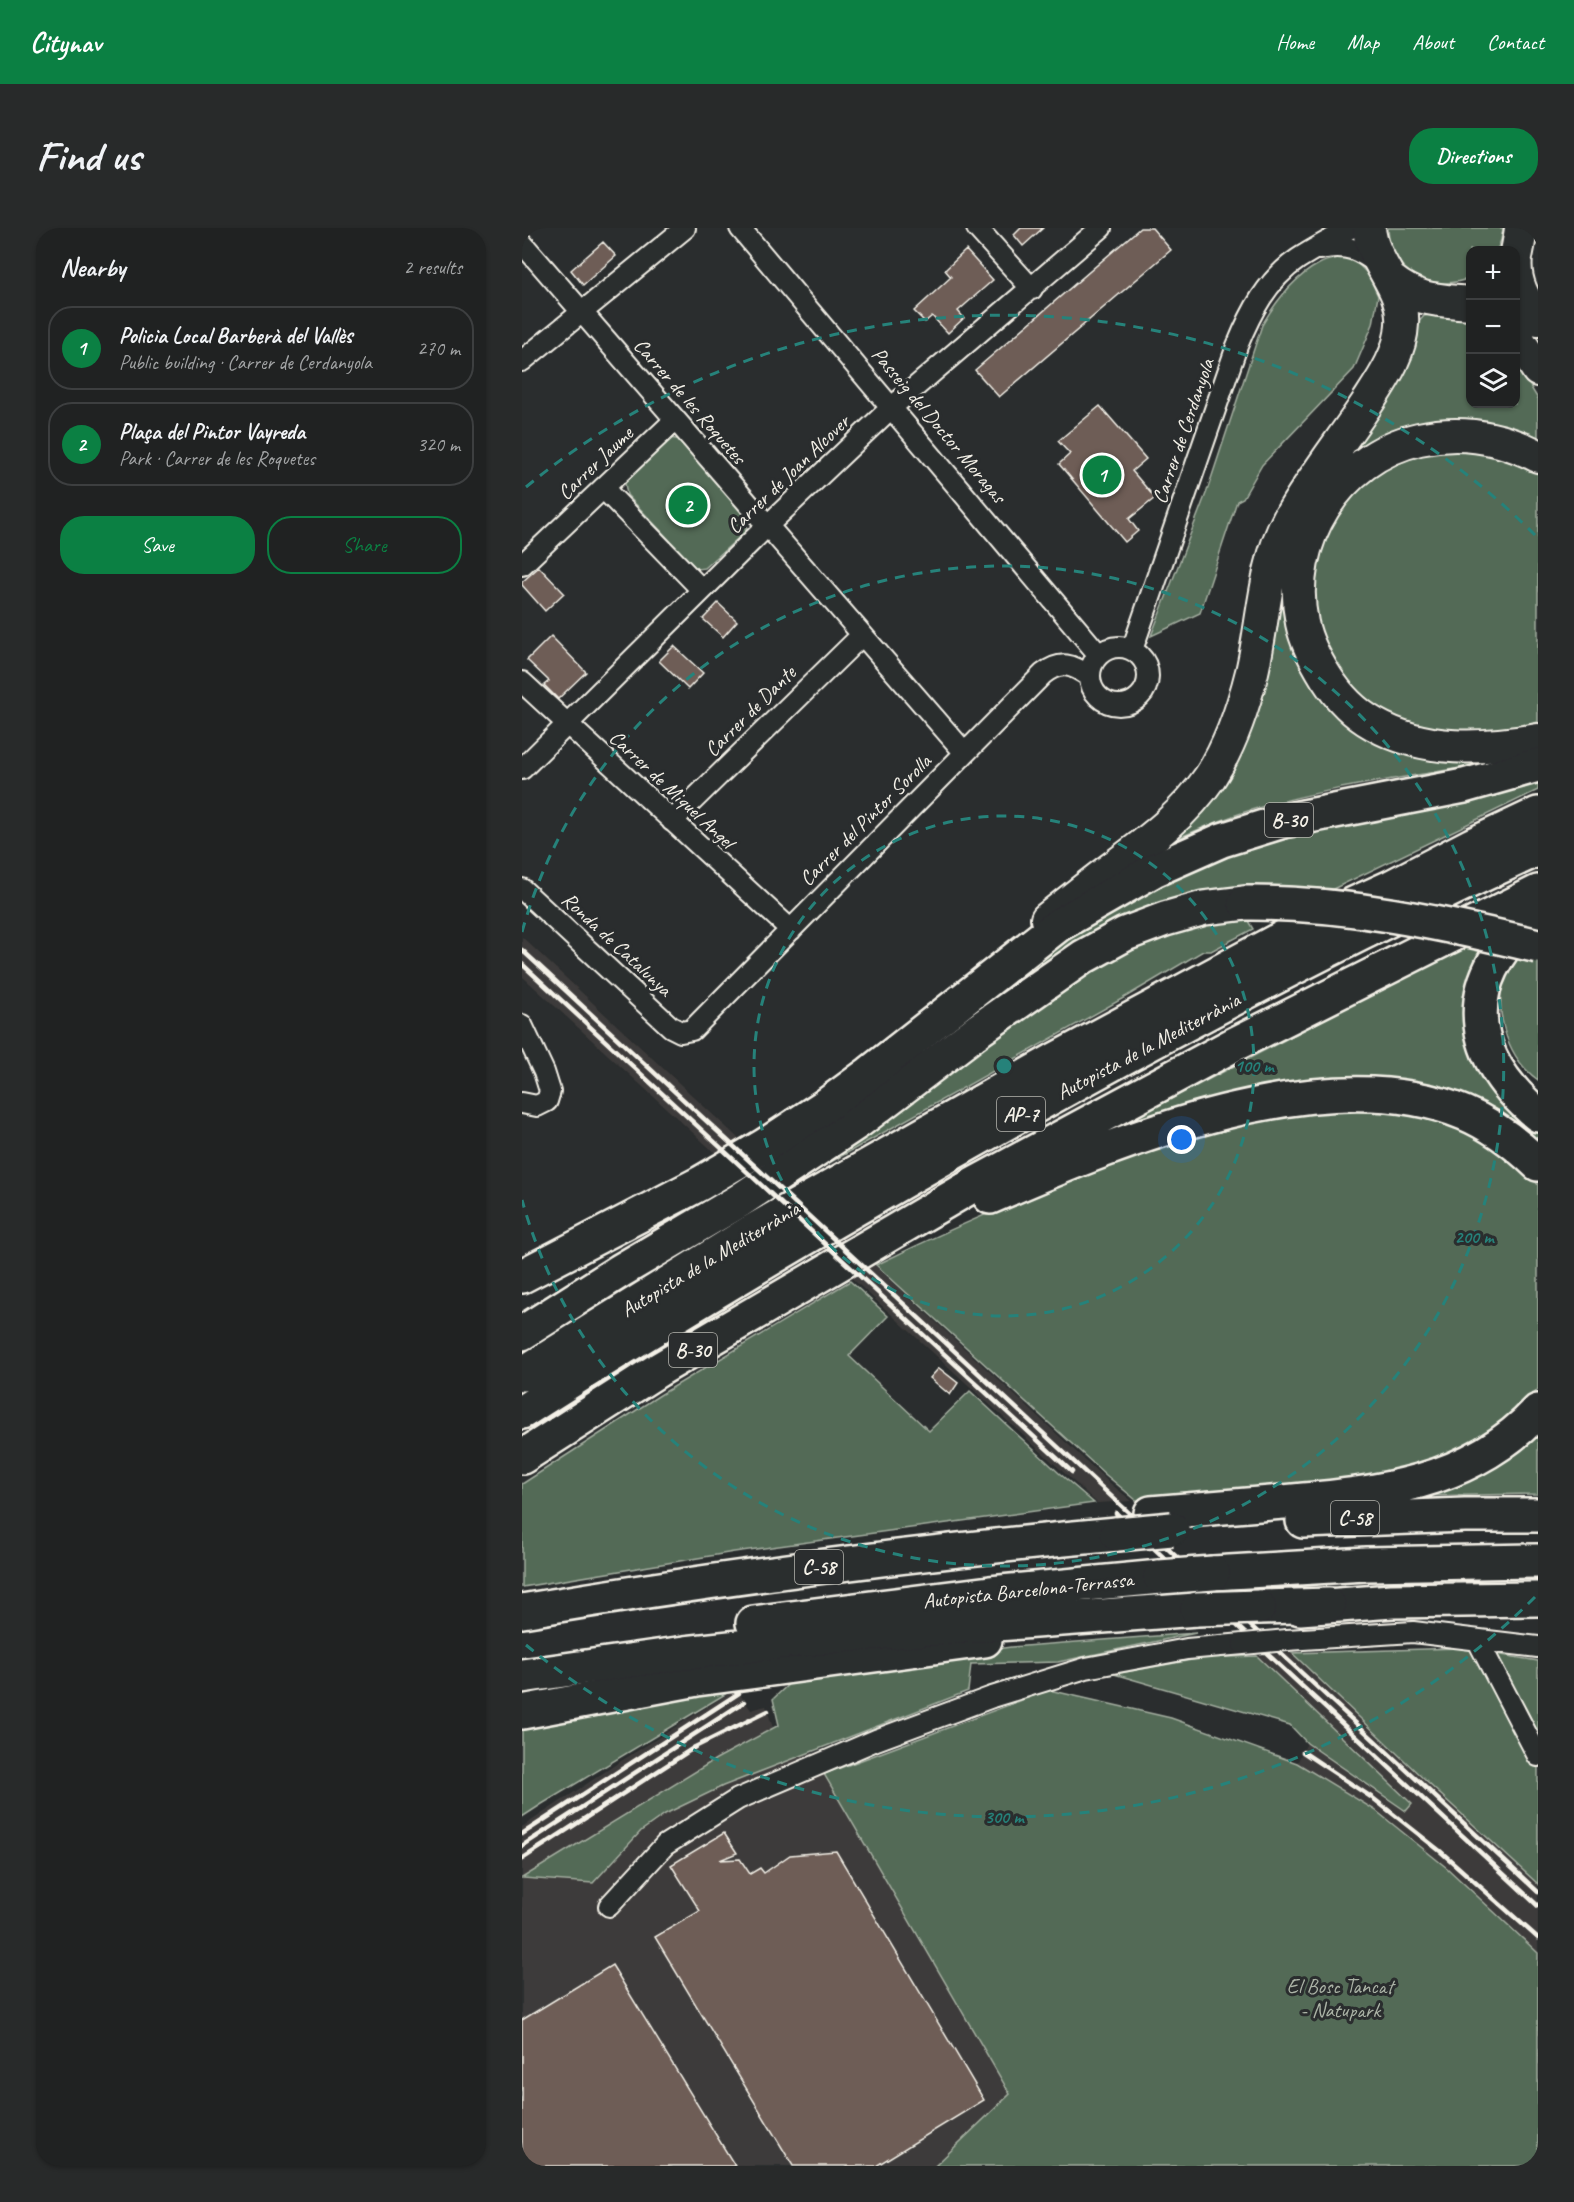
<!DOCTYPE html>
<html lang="en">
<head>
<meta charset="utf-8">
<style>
  body { margin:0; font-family:Caveat,sans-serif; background:#282a2a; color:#f1f3f6 }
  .controls { position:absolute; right:18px; top:18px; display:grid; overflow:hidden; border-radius:12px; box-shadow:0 2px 4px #0004 }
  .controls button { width:54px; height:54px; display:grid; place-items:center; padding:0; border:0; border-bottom:2px solid #3d3f40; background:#202222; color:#f1f3f6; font:30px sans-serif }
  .you { position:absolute; left:660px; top:912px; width:21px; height:21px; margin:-15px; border:4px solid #fff; border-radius:50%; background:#1a73e8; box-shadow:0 0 0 9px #1a73e833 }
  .badge { display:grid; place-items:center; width:39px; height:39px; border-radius:50%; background:#0b8043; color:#fff; font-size:20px; font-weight:700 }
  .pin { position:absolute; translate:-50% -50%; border:3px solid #fff; box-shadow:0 2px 6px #0006 }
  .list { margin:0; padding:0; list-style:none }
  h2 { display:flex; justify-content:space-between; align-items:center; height:78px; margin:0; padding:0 24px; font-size:26px }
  h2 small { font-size:20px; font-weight:400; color:#a2a4a5 }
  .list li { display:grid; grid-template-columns:39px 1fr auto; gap:18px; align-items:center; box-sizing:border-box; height:84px; margin:0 12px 12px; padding:0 12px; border:2px solid #3d3f40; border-radius:24px }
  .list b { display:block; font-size:22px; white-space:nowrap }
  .list p { margin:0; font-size:20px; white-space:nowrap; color:#a2a4a5 }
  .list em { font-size:20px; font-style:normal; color:#a2a4a5 }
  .actions { display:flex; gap:12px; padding:18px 24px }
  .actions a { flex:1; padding:14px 0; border:2px solid #0b8043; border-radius:24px; text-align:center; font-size:21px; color:#0b8043 }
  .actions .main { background:#0b8043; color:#fff }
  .icon { flex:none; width:33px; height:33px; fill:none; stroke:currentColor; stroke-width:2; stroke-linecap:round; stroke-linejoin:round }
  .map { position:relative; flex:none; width:1016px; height:1938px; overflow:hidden; border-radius:24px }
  header { display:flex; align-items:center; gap:36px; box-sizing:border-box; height:84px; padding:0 30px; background:#0b8043; color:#fff }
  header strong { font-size:28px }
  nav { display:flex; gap:33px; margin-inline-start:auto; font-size:21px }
  .intro { display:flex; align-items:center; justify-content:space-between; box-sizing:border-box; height:144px; padding:0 36px }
  h1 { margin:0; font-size:42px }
  .button { padding:15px 27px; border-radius:24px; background:#0b8043; color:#fff; font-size:21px; font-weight:700 }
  main { display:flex; gap:36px; padding:0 36px }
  aside { flex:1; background:#202222; border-radius:24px; box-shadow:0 2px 4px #0004 }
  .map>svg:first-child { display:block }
</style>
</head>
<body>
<header>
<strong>Citynav</strong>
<nav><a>Home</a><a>Map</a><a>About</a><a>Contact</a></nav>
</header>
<div class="intro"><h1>Find us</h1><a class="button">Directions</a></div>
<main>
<aside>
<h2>Nearby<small>2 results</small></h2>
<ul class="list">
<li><span class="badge">1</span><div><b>Policia Local Barberà del Vallès</b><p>Public building · Carrer de Cerdanyola</p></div><em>270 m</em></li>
<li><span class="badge">2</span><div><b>Plaça del Pintor Vayreda</b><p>Park · Carrer de les Roquetes</p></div><em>320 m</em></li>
</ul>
<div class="actions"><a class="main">Save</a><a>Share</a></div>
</aside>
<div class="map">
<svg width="1016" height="1938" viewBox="0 0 1016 1938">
  <rect width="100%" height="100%" fill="#2a2d2e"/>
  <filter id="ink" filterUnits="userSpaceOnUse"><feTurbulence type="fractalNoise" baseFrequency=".0167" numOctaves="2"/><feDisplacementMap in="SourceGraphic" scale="12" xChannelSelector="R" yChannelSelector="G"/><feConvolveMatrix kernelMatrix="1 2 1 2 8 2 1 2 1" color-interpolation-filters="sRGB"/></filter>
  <g filter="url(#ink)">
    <path fill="#3e3b3a" d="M 0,709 L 378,1061 L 590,1257 L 610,1273 L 575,1275 L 0,748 Z
      M 770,1425 L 906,1555 L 1016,1656 L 1016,1725 L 925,1640 L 853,1582 L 775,1535 L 785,1515 L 883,1583 L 890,1576 L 735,1428 Z
      M 214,1461 L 229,1482 L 244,1478 L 251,1500 L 286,1517 L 488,1866 L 413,1938 L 0,1938 L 0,1599 L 96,1535 Z"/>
    <path fill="#536a57" stroke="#a4aea0" stroke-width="1.5" d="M 866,0 L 981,0 L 979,12 L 975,22 L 948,22 L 948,50 C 909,65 867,45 866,0 Z
      M 820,29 L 833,33 L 846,46 L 856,68 L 851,96 L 832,141 L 740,237 L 721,270 L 715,273 L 678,385 L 629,408 L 685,263 L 740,97 C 754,73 772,49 797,36 C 804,32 813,31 820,29 Z
      M 907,87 L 948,90 L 948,176 L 993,176 L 994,135 L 1016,171 L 1016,220 C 930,174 822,205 782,296 C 772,318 770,340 770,363 C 770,380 769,397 774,413 C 790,470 848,516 905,527 C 922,531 942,530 959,530 L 960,536 C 884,550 804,559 729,582 C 703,590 677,601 652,612 L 648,608 L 698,552 L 716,519 L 731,481 L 759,338 L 776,293 L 859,171 L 888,119 L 894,97 L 902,88 Z
      M 147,210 L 161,212 L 225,287 L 224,303 L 183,340 L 175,341 L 105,267 L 103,255 Z
      M 929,221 C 964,225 984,231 1016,246 L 1016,494 C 973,505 933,507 890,495 C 879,492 866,488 856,482 C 829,464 810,437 799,407 C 782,358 803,285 844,253 C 871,233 896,227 929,221 Z
      M 1016,549 L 1016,562 L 809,662 L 753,659 L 556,715 L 512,743 L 402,827 L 311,884 L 564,692 L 696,628 L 743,614 Z
      M 721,685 L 731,701 L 689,723 L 681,723 L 605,768 L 268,957 L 584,725 Z
      M 950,715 L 966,719 L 950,748 L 1016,901 L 1016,920 L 930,870 L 581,906 Z
      M 996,725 L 1016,730 L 1016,852 C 983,828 969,778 986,741 C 989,735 993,730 996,725 Z
      M 833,880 L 905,887 L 960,908 L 1011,950 L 1016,957 L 1016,1161 C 996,1187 968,1209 938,1223 C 881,1250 813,1255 751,1260 C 705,1264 659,1268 614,1272 L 584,1247 L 354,1037 C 442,994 531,956 624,925 C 693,903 761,885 833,880 Z
      M 328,1053 L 366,1088 L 327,1128 L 407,1203 L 448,1163 L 537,1245 L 572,1275 L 212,1324 L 0,1359 L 0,1256 L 138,1167 Z
      M 1016,1201 L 1016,1266 L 896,1268 Z
      M 674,1405 L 536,1434 L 449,1436 L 446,1463 L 201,1558 L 143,1586 L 119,1603 L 71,1655 L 0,1650 L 194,1531 L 257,1497 L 251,1471 L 269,1454 L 284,1447 L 489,1419 Z
      M 938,1420 L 1016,1433 L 1016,1656 L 906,1555 L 770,1425 Z
      M 735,1428 L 890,1576 L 884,1583 L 785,1515 L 768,1497 L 592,1446 L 681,1430 Z
      M 220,1456 L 20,1576 L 0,1589 L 0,1499 Z
      M 527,1462 L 649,1490 L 775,1535 L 853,1582 L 925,1640 L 1016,1725 L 1016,1938 L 413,1938 L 488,1866 L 302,1546 Z"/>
    <path fill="#6e5d57" stroke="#f4f1e8" stroke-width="1.5" d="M 499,0 L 521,0 L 501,18 L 492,7 Z
      M 618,0 L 630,0 L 649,22 L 477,169 L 453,142 Z
      M 81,14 L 94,28 L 61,57 L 49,42 Z
      M 444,22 L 471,52 L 436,83 L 442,90 L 426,105 L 410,88 L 403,94 L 392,83 L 429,49 L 423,42 Z
      M 578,178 L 624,231 L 610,243 L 633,270 L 607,291 L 616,303 L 603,314 L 537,236 L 548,226 L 536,213 Z
      M 17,339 L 42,365 L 23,383 L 0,357 L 0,354 Z
      M 196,375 L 215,393 L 201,409 L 181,391 Z
      M 29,408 L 64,444 L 36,471 L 22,457 L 27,453 L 5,432 Z
      M 152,418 L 181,445 L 166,461 L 137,433 Z
      M 417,1140 L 436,1155 L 428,1167 L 408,1150 Z
      M 202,1605 L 215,1625 L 198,1632 L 218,1631 L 228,1646 L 238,1640 L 242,1645 L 268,1627 L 314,1623 L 462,1872 L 354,1938 L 271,1938 L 133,1709 L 178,1683 L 149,1637 Z
      M 90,1737 L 213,1938 L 0,1938 L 0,1792 Z"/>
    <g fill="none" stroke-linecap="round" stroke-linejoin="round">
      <g stroke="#f4f1e8" stroke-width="24">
        <path id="minor" d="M 218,0 L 577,427
          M 455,0 L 510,61
          M 0,15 L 443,525
          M 798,21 C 826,15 837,22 859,38
          M 0,133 L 163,0
          M 81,260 L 180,362
          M 0,337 L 153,192
          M568 448a29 29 0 1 1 58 0a29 29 0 1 1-58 0Z
          M 610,422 L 715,118 C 729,84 745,52 776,31 C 793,20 811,11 828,0
          M 0,454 L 269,702
          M 0,541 L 245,298 L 370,179 L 579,0
          M 150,593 L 340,407
          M 0,661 L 149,799 L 159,804 L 170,802 L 521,446 C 539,432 550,436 568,449
          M 0,797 L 22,844 L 28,863 L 25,873 L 15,878 L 0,875
          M 765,1412 L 891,1404 L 1016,1419
          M 956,1413 L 1016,1528
          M 87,1678 L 143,1617 L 216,1571 L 354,1512 L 470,1469 L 564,1440 L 665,1421 L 721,1416"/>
      </g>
      <g stroke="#f4f1e8" stroke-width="36">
        <path id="primary" d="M 999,0 C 998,10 996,19 994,29 C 991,54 1002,72 1016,91
          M 869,52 C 895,73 916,72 948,75
          M 993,107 L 1016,142
          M 1016,228 C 979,209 938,202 897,211 C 816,229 763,315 780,395 C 784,414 794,433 804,449 C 816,468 832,485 852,496 C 903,525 961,521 1016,512
          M 525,691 C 548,673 570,655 593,638 C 628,612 663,586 688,549 C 709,517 721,480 730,444 C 742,393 742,337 767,291 C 790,250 820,213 846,174 C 861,151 879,125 880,96 C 883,59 850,36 847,0"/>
      </g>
      <g stroke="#f4f1e8" stroke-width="38">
        <path id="trunk" d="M 0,1105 L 98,1043 L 217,973 L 337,893 L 458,801 L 561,729 L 603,706 L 643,691 L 682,680 L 723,675
          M 778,1380 L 870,1373 L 1016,1371
          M 0,1484 L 175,1451 L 463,1412"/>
      </g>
      <g stroke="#f4f1e8" stroke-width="38">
        <path id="motorway" d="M 1016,685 C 938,748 940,823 1016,887
          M 468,969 C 597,913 803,827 942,885 C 971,897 994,915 1016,936
          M 0,1048 L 179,955 L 242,918 L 303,878 L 348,845 L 536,697 L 632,642 L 700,612 L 761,593 L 942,558 L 1016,537
          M 0,1146 L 229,1004 L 531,833 L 779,700 L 869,659 L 950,617 L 1016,586
          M 0,1184 C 139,1094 282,1010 425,928 C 618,818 814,713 1016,621
          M 0,1229 L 136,1142 L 453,956 L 711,817 L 1016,664
          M 629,1285 C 673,1281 717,1278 761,1274 C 854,1266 948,1256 1016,1183
          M 781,1293 L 943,1287 L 1016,1287
          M 691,1345 L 844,1336 L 1016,1333
          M 737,1379 L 807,1377
          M 0,1383 C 197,1350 396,1324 595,1306
          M 231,1395 L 468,1365 L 638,1349
          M 0,1448 L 163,1425 L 314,1408 L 675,1381"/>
      </g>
      <use href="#minor" stroke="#2a2d2e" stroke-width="20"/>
      <use href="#primary" stroke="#2a2d2e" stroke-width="32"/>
      <use href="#trunk" stroke="#2a2d2e" stroke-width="33"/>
      <use href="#motorway" stroke="#2a2d2e" stroke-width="33"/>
      <path stroke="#f4f1e8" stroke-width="4.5" d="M 0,722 L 1016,1664
        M 0,736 L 550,1244
        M 594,1285 L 1016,1678
        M 781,1524 L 852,1571 L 918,1623 L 1016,1710
        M 0,1606 L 217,1465
        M 0,1618 L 222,1474
        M 0,1631 L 173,1519 L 246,1483"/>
      <g stroke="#f4f1e8" stroke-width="24" stroke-linecap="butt">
        <path id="minor-bridge" d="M 721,1416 L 765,1412"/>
      </g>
      <g stroke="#f4f1e8" stroke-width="38" stroke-linecap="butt">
        <path id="trunk-bridge" d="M 723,675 C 822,674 920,695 1016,718"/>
      </g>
      <g stroke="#f4f1e8" stroke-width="38" stroke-linecap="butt">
        <path id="motorway-bridge" d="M 595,1306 L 650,1301
          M 638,1349 L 691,1345
          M 675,1381 L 737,1379"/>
      </g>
      <use href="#minor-bridge" stroke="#2a2d2e" stroke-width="20"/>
      <use href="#trunk-bridge" stroke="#2a2d2e" stroke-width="33"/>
      <use href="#motorway-bridge" stroke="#2a2d2e" stroke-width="33"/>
    </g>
  </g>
  <g fill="none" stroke="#26827a" stroke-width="3" stroke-dasharray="10 8">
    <circle cx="482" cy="838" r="250"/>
    <path d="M0 704A500 500 0 1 1 0 972"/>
    <path d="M1013 1369A751 751 0 0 1 4 1417M4 259A751 751 0 0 1 1013 307"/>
  </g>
  <g text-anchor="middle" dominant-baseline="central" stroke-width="6" stroke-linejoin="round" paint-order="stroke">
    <g fill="#2a2d2e" stroke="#b7b6b0" stroke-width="1.5">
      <rect x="743" y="575" width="48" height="34" rx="4.5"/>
      <rect x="475" y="869" width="48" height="34" rx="4.5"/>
      <rect x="147" y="1105" width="48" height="34" rx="4.5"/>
      <rect x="809" y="1273" width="48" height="34" rx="4.5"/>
      <rect x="273" y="1322" width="48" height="34" rx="4.5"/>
    </g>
    <g font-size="20" font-weight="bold" fill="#f4f1e8">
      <text x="767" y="592">B-30</text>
      <text x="499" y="886">AP-7</text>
      <text x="171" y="1122">B-30</text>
      <text x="833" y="1290">C-58</text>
      <text x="297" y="1339">C-58</text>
    </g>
    <g font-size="21" fill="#f4f1e8" stroke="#2a2d2e">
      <text transform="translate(168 173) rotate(49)">Carrer de les Roquetes</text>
      <text transform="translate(417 197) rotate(50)">Passeig del Doctor Moragas</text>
      <text transform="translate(661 203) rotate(-71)">Carrer de Cerdanyola</text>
      <text transform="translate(73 235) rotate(-44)">Carrer Jaume</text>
      <text transform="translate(266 246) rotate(-44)">Carrer de Joan Alcover</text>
      <text transform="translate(228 483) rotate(-45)">Carrer de Dante</text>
      <text transform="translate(150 561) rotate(43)">Carrer de Miquel Angel</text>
      <text transform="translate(343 592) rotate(-45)">Carrer del Pintor Sorolla</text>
      <text transform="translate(95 716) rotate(43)">Ronda de Catalunya</text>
      <text transform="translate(626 818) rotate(-28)">Autopista de la Mediterrània</text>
      <text transform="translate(188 1031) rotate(-31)">Autopista de la Mediterrània</text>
      <text transform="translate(506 1362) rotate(-6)">Autopista Barcelona-Terrassa</text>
    </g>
    <g font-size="21" fill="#acb4a7" stroke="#2a2d2e">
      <text x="818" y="1758">El Bosc Tancat<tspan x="818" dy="24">- Natupark</tspan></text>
    </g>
  </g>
  <circle cx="482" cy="838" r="9" fill="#26827a" stroke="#2a2d2e" stroke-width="3"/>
  <g font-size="18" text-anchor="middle" font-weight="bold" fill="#26827a" stroke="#2a2d2e" stroke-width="6" stroke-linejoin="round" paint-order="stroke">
    <text x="732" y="844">100 m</text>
    <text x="952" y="1015">200 m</text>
    <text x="482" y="1595">300 m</text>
  </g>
</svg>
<div class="controls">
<button>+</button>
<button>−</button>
<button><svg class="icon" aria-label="layers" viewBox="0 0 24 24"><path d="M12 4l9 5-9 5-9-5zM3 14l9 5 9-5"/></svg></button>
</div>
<div class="you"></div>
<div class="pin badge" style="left:580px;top:247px">1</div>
<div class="pin badge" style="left:166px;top:277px">2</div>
</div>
</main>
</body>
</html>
